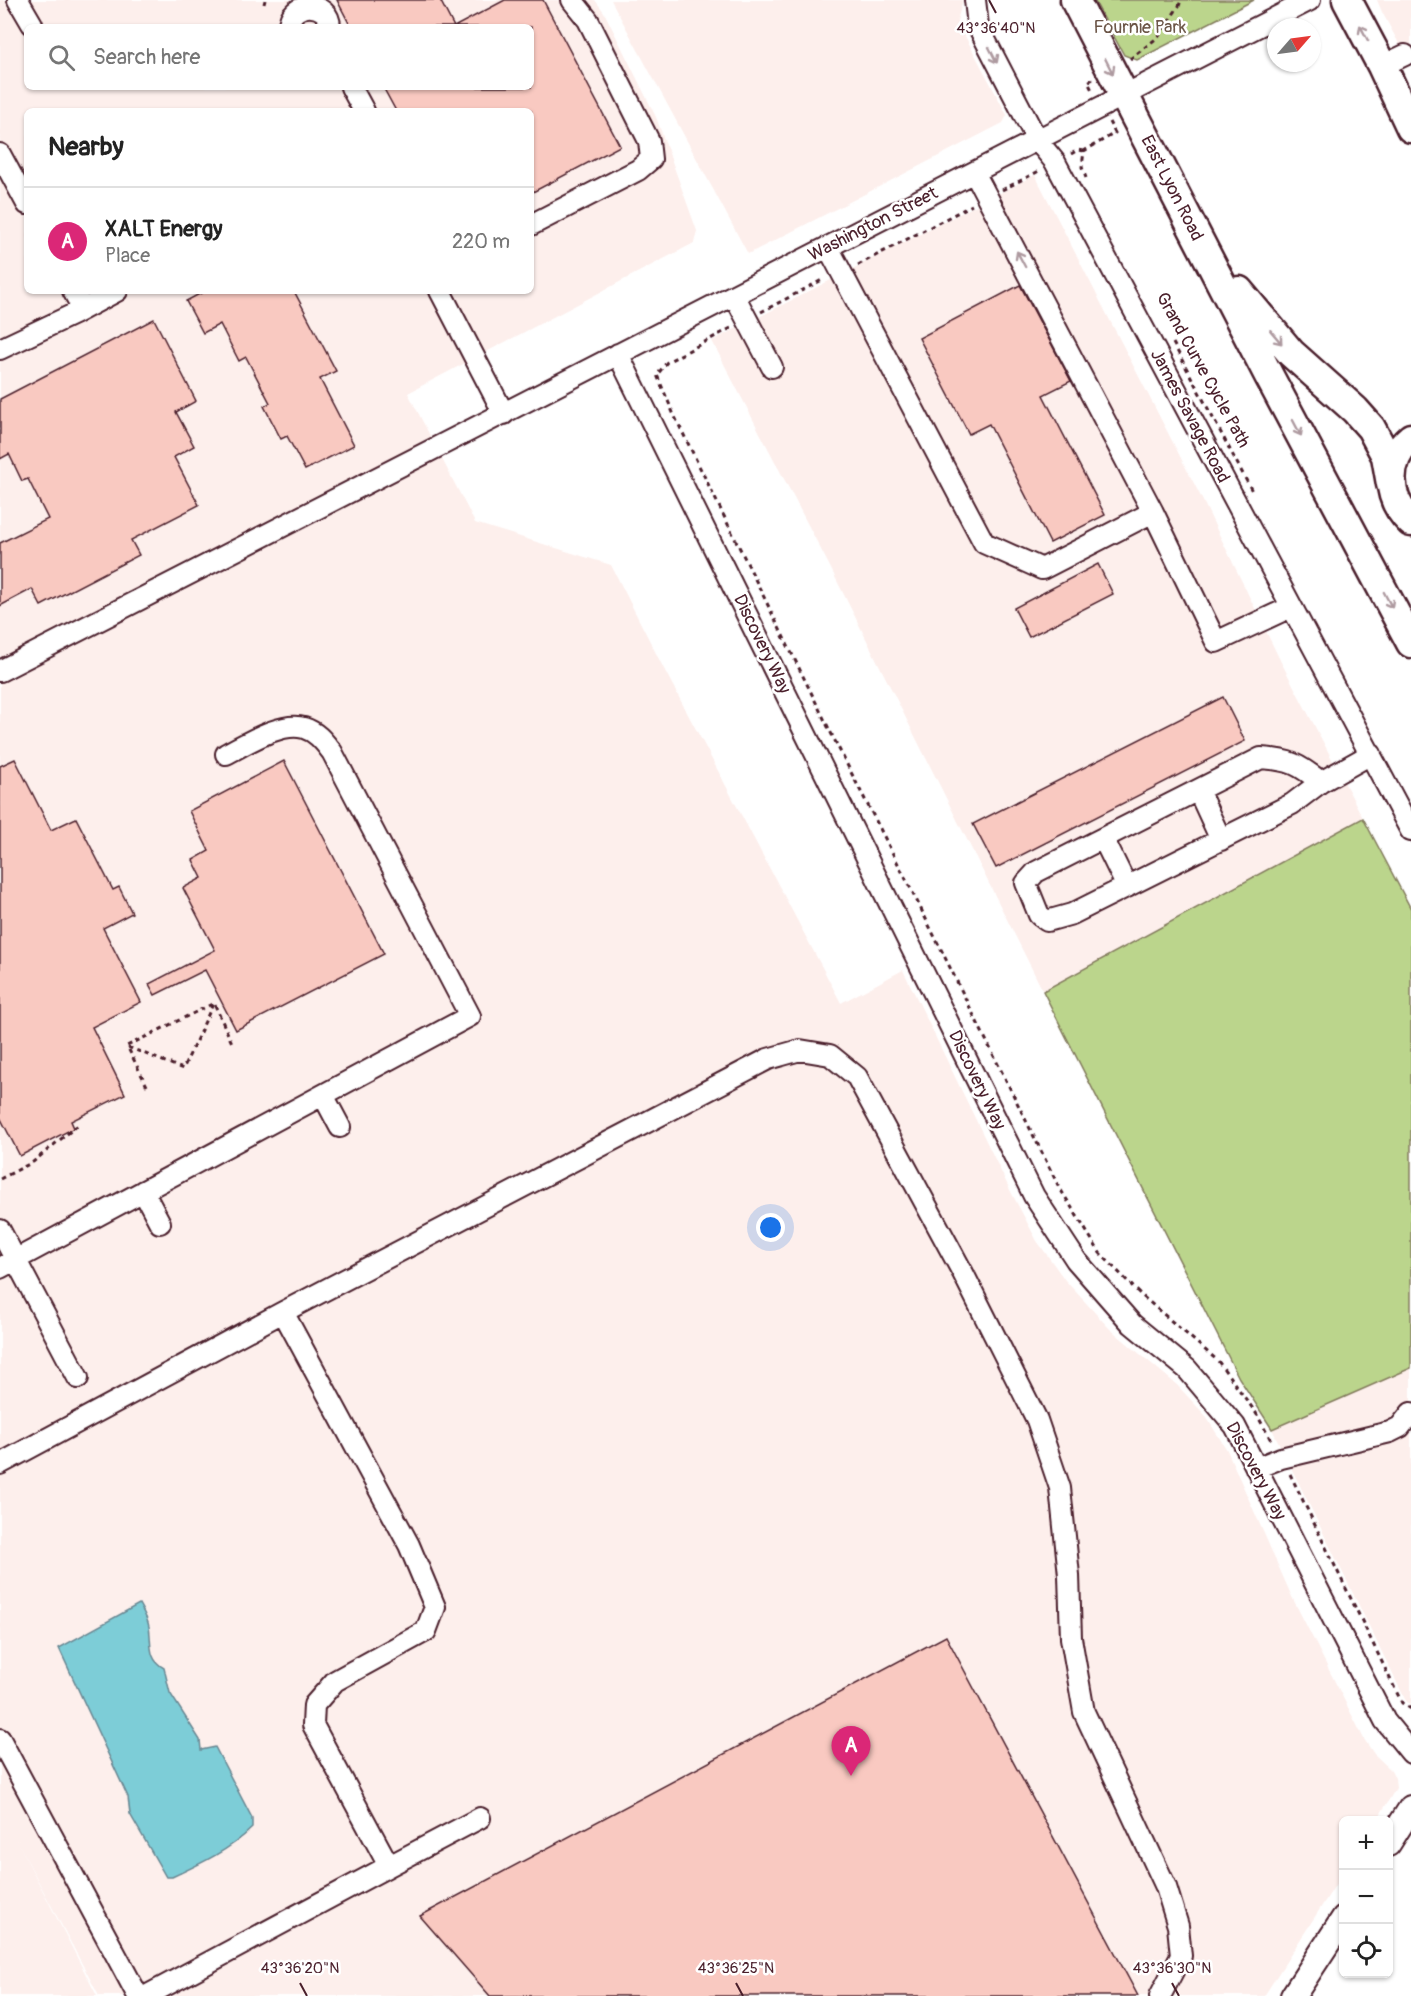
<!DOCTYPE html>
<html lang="en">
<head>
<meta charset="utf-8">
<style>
  body { margin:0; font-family:Pangolin,sans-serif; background:#f6f6f6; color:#222 }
  .controls { position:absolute; right:18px; bottom:18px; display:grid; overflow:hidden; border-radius:9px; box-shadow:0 2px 4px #0004 }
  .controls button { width:54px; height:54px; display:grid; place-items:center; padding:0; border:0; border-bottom:2px solid #e0e0e0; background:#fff; color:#222; font:30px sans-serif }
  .compass { position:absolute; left:1267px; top:18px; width:54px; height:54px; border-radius:50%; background:#fff; box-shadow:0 2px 4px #0004; rotate:62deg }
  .you { position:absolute; left:771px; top:1228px; width:21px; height:21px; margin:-15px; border:4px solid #fff; border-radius:50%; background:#1a73e8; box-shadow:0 0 0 9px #1a73e833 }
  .badge { display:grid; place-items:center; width:39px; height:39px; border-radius:50%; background:#db2777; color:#fff; font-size:20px; font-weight:700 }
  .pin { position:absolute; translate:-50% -50px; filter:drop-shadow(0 2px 3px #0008) }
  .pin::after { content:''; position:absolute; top:32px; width:21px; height:18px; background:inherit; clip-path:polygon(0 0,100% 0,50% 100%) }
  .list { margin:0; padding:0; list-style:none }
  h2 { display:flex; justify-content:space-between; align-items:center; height:78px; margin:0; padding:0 24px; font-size:26px }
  h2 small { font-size:20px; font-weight:400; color:#767676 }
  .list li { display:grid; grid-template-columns:39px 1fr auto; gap:18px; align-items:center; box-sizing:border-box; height:108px; padding:0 24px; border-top:2px solid #e0e0e0 }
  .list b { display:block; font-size:22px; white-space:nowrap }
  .list p { margin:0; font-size:20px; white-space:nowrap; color:#767676 }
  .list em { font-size:20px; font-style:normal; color:#767676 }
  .icon { flex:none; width:33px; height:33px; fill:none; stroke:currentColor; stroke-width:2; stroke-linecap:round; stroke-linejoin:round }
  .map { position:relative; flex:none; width:1411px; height:1996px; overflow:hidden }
  .search { position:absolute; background:#fff; box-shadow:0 2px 4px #0004; left:24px; top:24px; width:510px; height:66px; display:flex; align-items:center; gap:15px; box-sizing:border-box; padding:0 21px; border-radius:9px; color:#767676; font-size:22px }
  .panel { position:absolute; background:#fff; box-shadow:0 2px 4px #0004; left:24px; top:108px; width:510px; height:186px; border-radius:9px }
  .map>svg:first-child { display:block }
</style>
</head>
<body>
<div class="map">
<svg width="1411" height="1996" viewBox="0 0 1411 1996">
  <rect width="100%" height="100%" fill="#fff"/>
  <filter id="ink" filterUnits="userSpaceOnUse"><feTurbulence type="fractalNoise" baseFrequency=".0167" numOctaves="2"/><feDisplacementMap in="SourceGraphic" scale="12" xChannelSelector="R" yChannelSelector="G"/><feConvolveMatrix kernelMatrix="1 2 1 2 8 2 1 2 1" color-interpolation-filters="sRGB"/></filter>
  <g filter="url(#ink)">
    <path fill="#fdefec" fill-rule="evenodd" d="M 0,0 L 595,0 L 604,12 L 656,117 L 697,231 L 694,243 L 408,393 L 475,523 L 611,565 L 664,669 L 841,1003 L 903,970 L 1010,1190 L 1037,1241 L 1065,1280 L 1109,1328 L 1177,1385 L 1205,1415 L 1227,1450 L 1292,1597 L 1364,1739 L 1374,1754 L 1391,1770 L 1395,1778 L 1396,1788 L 1377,1820 L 1344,1820 L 1343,1873 L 1264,1996 L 99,1996 L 16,1839 L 97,1996 L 0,1996 L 0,1454 L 143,1377 L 0,1452 ZM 27,27 L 531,27 L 531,87 L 27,87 ZM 27,111 L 531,111 L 531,291 L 27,291 Z
      M 611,0 L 963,0 L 957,21 L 1007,115 L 1003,123 L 748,254 Z
      M 1377,0 L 1411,0 L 1411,66 L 1382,12 Z
      M 1035,175 L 1201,497 L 1281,662 L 1363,818 L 1043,991 L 829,565 L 712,341 Z
      M 1411,1368 L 1411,1705 L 1406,1701 L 1272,1429 Z"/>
    <path fill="#bbd58c" stroke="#827a5c" stroke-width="1.5" d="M 1094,0 L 1254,0 L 1137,60 L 1124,55 Z
      M 1363,818 L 1411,909 L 1411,1368 L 1272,1429 L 1239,1378 L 1043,991 Z"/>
    <path fill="#7dcdd7" stroke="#698792" stroke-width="1.5" d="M 139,1604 C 143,1611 148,1619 149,1627 C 152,1643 147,1659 164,1668 L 170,1693 L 200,1740 L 201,1750 L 215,1747 L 252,1818 L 252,1828 C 230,1850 200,1864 172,1877 L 166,1877 L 130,1814 L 128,1797 L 59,1648 Z"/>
    <path fill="#f9c9c1" stroke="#4a1f2b" stroke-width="1.5" d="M 337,0 L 440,0 L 454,27 L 505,0 L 543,0 L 620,146 L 531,193 L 531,111 L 396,111 L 383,87 L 531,87 L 531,27 L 351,27 Z
      M 1020,285 L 1071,381 L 1043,395 L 1105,515 L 1050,543 L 989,424 L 969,434 L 919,338 Z
      M 205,291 L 294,291 L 336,371 L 320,379 L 354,445 L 305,470 L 287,436 L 281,439 L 264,406 L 270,403 L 246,357 L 239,361 L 220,324 L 203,333 L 186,301 Z
      M 154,319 L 196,401 L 176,412 L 194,446 L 174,457 L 199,505 L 131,540 L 139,555 L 41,606 L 32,589 L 0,606 L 0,543 L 48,519 L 28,479 L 22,481 L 9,454 L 0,459 L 0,399 Z
      M 1098,564 L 1113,594 L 1029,637 L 1014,608 Z
      M 1223,697 L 1245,741 L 996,868 L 973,824 Z
      M 15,759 L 51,830 L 76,818 L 113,890 L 119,887 L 132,913 L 103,928 L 141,1002 L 92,1027 L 125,1094 L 71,1121 L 74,1128 L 20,1156 L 0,1117 L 0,766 Z
      M 284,761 L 384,954 L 236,1030 L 205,970 L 155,995 L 149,984 L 215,950 L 183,888 L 202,878 L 193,860 L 209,851 L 189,811 Z
      M 946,1636 L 1138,1996 L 490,1996 L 420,1916 Z"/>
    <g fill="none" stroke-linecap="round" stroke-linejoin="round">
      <g stroke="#4a1f2b" stroke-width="24">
        <path id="minor" d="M 18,0 L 32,24
          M 975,0 L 978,26 L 1037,140 L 1055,162 L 1411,831
          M 289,27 C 289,0 330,0 330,27
          M 1382,66 L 1405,55
          M 351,87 L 364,111
          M 0,154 L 27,204
          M 974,172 L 1153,512 L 1216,642 L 1291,607
          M 531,225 L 638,170 L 651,159 L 649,141 L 588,20 L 572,0
          M 828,247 L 984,543 L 1042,569 L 1153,512
          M 73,291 L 83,309
          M 440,291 L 504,414
          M 734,295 L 772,367
          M 0,349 L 74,314 L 117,291
          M 618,354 L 1034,1196 L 1076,1260 L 1132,1324 L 1187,1369 L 1235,1426 L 1385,1721 L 1411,1753
          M 0,671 L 1310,0
          M 1321,782 L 1292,804 L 1072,914 L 1047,921 L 1039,915 L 1026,883 L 1036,872 L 1261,758 C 1291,760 1298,764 1321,782 L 1371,754
          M 1198,790 L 1221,840
          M 1103,838 L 1127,887
          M 323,1095 L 340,1127
          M 143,1191 L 160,1223
          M 0,1230 L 78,1378
          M 0,1268 L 470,1016 L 332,752 C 324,742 317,732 304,728 C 281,721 246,744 226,754
          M 0,1464 L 283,1312 L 768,1059 L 800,1050 L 830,1055 L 857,1077 L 963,1273 L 1037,1420 L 1060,1488 L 1069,1575 L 1071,1638 L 1084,1712 L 1166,1887 L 1178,1926 L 1181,1956 L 1160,1996
          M 1256,1468 L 1281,1458 L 1390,1432 L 1400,1427 L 1411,1413
          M 0,1739 L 138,1996
          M 389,1866 L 480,1818
          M 146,1996 L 389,1866 L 313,1725 L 314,1705 L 335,1681 L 426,1631 L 435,1607 L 409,1545 L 283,1312"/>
      </g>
      <g stroke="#4a1f2b" stroke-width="28">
        <path id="major" d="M 1388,1844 L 1411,1808
          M 1293,1996 L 1344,1918"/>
      </g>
      <g stroke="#4a1f2b" stroke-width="33">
        <path id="highway" d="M 1075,0 L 1269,376 L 1411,643
          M 1347,0 L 1382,66 L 1411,128
          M 1239,291 L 1291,353 L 1355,410 L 1371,428 L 1386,456 L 1391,484
          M 1411,438 C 1384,461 1386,498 1411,522"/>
      </g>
      <path stroke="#4a1f2b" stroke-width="3" stroke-dasharray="4.5 4.5" stroke-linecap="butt" d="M 264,4 L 265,0
        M 1130,59 L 1157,38 L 1179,6 L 1181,0
        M 1093,79 L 1088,82 L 1093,92
        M 1071,154 L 1078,150 L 1084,151
        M 1086,178 L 1082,167 L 1084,151 L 1115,133 L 1109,122
        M 1002,190 L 1041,170
        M 858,265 L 972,205
        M 761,312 L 824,279
        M 731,328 L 667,362 L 657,375 L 674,415 L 838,747 L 912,891 L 1059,1187 L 1100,1253 L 1140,1294 L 1218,1361 L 1256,1413 L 1272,1442
        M 1173,343 L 1252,491
        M 128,1047 L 183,1069 L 213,1004
        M 147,1086 L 127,1046 L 214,1003 L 232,1043
        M 0,1179 L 33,1162 L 78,1125
        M 1290,1474 L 1402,1703 L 1411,1709"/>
      <use href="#minor" stroke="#fff" stroke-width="20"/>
      <use href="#major" stroke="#fff" stroke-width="24"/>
      <use href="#highway" stroke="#fff" stroke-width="28"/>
    </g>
    <defs><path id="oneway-shaft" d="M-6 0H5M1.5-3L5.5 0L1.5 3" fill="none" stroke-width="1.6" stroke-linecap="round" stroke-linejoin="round" transform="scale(1.5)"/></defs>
    <g stroke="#ae9aa0">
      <use href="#oneway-shaft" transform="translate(1364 33) rotate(-118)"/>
      <use href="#oneway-shaft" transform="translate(993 55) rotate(63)"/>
      <use href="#oneway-shaft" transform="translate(1109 66) rotate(63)"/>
      <use href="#oneway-shaft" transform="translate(1021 259) rotate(-118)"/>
      <use href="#oneway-shaft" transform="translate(1276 337) rotate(50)"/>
      <use href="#oneway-shaft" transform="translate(1297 428) rotate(62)"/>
      <use href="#oneway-shaft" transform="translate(1388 600) rotate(62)"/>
    </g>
  </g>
  <path fill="none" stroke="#4a1f2b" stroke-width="2" d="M 989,0 L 996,13M 300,1983 L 307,1996M 736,1983 L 743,1996M 1172,1983 L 1179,1996"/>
  <g text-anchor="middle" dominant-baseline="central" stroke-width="5" stroke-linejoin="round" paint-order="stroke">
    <g font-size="18" fill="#6c5648" stroke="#fff">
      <text x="1140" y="27">Fournie Park</text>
    </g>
    <g font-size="18" fill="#4a1f2b" stroke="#fff">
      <text transform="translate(1172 188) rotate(63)">East Lyon Road</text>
      <text transform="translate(873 224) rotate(-27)">Washington Street</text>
      <text transform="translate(1203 370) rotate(61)">Grand Curve Cycle Path</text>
      <text transform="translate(1190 416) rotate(62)">James Savage Road</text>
      <text transform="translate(762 644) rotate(64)">Discovery Way</text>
      <text transform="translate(977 1080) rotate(64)">Discovery Way</text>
      <text transform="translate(1256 1471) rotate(62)">Discovery Way</text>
    </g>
  </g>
  <g font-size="15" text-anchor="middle" fill="#4a1f2b" stroke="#fff" stroke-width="5" stroke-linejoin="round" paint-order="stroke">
    <text x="996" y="33">43°36'40"N</text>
    <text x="300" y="1973">43°36'20"N</text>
    <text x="736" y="1973">43°36'25"N</text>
    <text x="1172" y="1973">43°36'30"N</text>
  </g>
</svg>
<div class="controls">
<button>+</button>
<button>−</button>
<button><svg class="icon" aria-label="locate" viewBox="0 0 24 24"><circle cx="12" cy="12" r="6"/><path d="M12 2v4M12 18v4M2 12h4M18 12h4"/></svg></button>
</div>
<svg class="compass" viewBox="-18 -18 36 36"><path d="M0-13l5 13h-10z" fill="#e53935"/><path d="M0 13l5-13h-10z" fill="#767676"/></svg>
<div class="you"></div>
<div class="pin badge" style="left:851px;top:1776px">A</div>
<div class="search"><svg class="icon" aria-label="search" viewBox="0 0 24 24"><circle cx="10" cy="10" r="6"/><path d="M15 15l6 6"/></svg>Search here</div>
<section class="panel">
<h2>Nearby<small></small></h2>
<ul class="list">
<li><span class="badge">A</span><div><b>XALT Energy</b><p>Place</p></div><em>220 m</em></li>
</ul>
</section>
</div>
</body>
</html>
